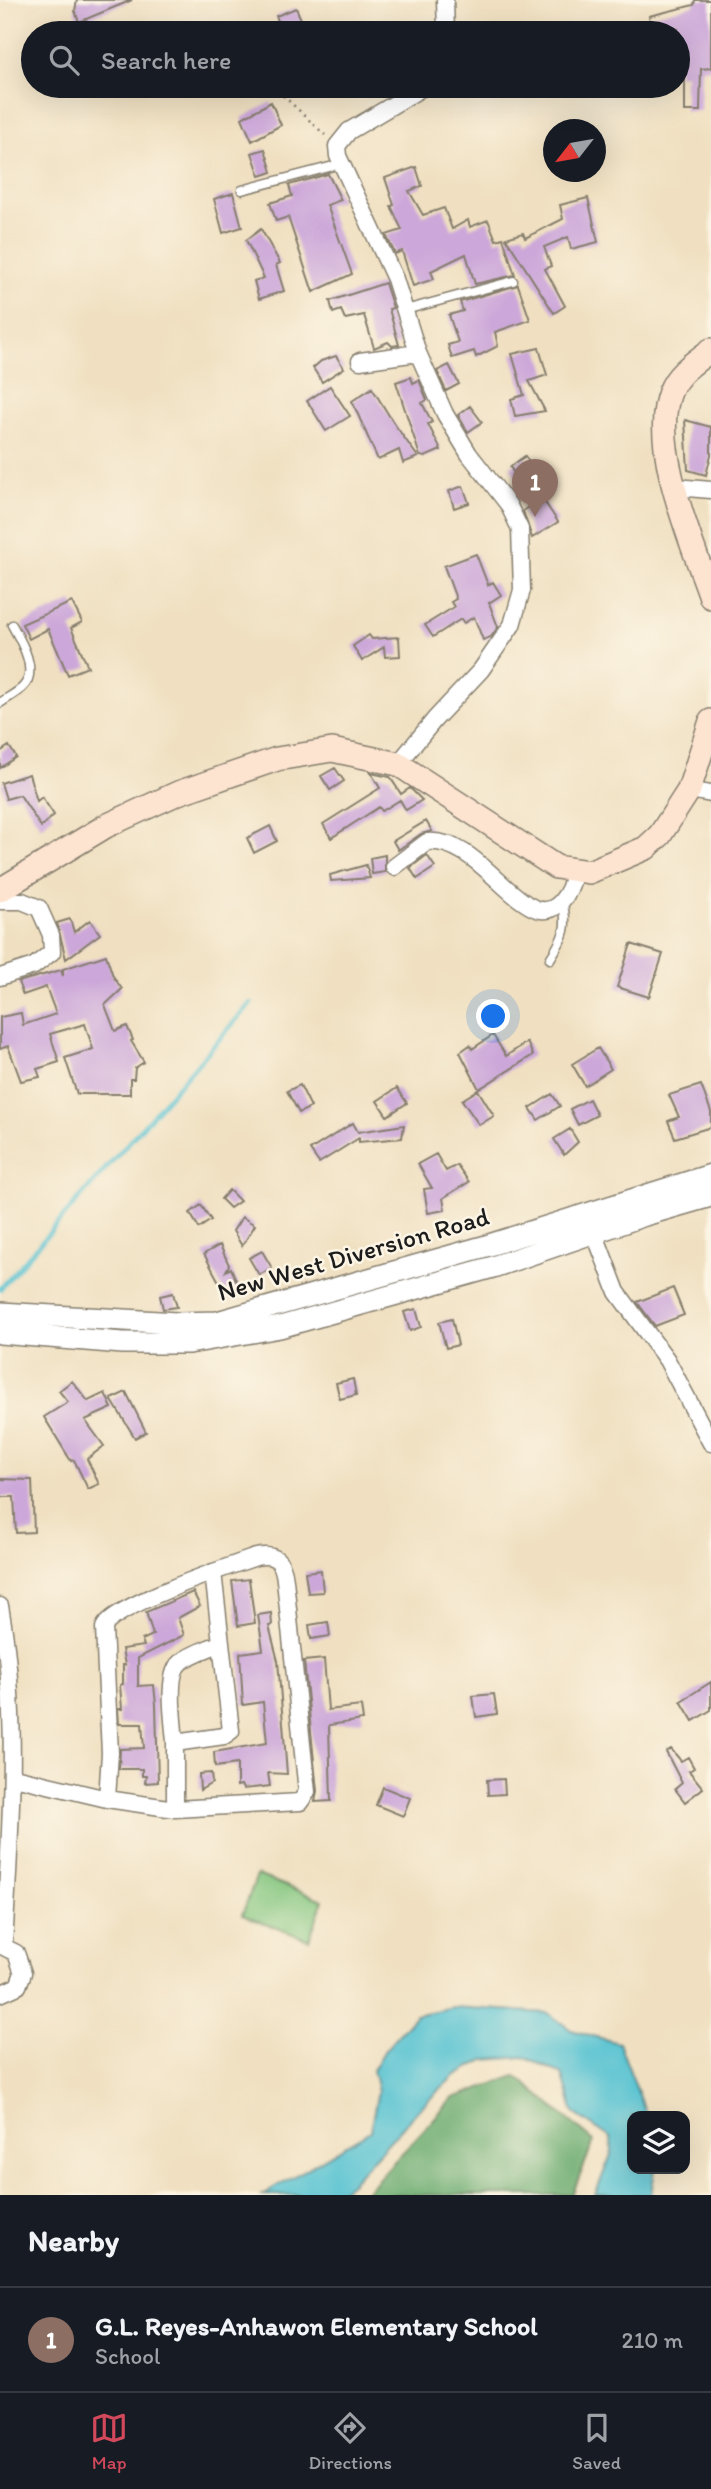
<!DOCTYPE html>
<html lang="en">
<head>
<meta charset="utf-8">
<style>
  body { margin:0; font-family:Itim,sans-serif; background:#20242c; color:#f1f3f6 }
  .controls { position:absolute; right:21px; bottom:21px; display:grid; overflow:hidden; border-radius:14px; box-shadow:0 7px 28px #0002 }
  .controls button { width:63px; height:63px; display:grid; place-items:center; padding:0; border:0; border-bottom:2px solid #363941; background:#171b24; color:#f1f3f6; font:35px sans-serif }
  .compass { position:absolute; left:543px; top:119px; width:63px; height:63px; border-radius:50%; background:#171b24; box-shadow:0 7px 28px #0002; rotate:239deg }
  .you { position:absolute; left:494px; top:1017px; width:24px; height:24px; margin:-18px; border:5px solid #fff; border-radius:50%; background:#1a73e8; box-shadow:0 0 0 10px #1a73e833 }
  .badge { display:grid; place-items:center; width:46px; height:46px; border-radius:50%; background:#d1495b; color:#fff; font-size:23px; font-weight:700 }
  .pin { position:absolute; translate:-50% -58px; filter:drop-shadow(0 2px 4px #0008) }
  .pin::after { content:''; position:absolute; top:37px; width:24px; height:21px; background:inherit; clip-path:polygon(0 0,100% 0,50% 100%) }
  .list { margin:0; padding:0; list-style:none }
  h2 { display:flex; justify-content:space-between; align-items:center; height:91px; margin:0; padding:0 28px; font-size:30px }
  h2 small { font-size:23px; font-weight:400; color:#9ea1a6 }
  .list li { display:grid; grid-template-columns:46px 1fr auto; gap:21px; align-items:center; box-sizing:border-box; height:105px; padding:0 28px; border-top:2px solid #363941 }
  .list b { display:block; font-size:26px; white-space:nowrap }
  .list p { margin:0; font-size:23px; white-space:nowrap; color:#9ea1a6 }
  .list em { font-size:23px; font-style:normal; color:#9ea1a6 }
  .icon { flex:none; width:38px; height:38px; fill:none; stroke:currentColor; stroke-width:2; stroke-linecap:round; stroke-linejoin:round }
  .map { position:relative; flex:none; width:711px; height:2195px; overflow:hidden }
  .search { position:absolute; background:#171b24; box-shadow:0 7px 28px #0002; left:21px; right:21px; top:21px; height:77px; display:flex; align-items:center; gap:18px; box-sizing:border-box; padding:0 24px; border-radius:38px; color:#9ea1a6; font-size:26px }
  .sheet { height:196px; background:#171b24 }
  nav { display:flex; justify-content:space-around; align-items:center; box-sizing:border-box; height:98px; border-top:2px solid #363941; background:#171b24; font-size:19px; color:#9ea1a6 }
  nav a { display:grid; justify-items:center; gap:4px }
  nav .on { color:#d1495b }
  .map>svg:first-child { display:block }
</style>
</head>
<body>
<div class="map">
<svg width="711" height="2195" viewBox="0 0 711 2195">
  <rect width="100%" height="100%" fill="#fcf5e5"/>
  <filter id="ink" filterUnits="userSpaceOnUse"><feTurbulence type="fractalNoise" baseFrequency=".0143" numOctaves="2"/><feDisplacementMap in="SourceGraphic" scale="14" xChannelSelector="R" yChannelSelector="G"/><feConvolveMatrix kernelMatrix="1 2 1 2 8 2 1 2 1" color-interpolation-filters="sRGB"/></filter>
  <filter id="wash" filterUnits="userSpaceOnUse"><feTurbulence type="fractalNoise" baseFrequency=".00686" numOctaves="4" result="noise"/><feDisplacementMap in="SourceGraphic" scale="28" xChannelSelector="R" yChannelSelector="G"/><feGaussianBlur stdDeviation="1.57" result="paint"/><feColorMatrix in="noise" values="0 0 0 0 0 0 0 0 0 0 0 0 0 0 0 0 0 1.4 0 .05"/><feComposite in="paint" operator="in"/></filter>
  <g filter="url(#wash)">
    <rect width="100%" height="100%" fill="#f0e0c1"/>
    <path fill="#84c67f" stroke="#50714e" stroke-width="2" d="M 257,1875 L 323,1900 L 309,1940 L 242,1915 Z"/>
    <path fill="#6bab6e" stroke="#446445" stroke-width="2" d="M 516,2076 L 594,2141 L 572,2195 L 363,2195 L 453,2098 Z"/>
    <path fill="#56c2d1" stroke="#396f76" stroke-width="2" d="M 453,2007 L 548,2013 L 571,2030 L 619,2043 L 647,2116 L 632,2116 L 632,2169 L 655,2169 L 651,2195 L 595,2195 L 612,2152 L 611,2138 L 574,2113 L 562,2074 L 524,2057 L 484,2060 L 454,2076 L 420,2108 L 352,2182 L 335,2195 L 262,2195 L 370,2131 L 378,2091 L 373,2070 L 385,2050 L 416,2015 Z"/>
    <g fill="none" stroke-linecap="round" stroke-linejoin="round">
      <path stroke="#56c2d1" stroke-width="4.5" d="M 0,1289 L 251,1003"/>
    </g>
    <g id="blocks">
      <path fill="#cca7d9" d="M 77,0 L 132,0 L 79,22 L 75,11 Z
        M 695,0 L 711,0 L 711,68 L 701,69 L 700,111 L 685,111 L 685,74 L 678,76 L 678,29 L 652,33 L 649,16 L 694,5 Z
        M 296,8 L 307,33 L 283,33 L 276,16 Z
        M 271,102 L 281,125 L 252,141 L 242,118 Z
        M 265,149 L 272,172 L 260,176 L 252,153 Z
        M 416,167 L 422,186 L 409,191 L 423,215 L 444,208 L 452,229 L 468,220 L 470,227 L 488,220 L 496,240 L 503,238 L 515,275 L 475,284 L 466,254 L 431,271 L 434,279 L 413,286 L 402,251 L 395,254 L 386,235 L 402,230 L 391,206 L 394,205 L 385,178 Z
        M 328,174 L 341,200 L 327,205 L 352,274 L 313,292 L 288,217 L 276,221 L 270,203 L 292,196 L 289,185 Z
        M 233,193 L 242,227 L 223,233 L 214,199 Z
        M 588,198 L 598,242 L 571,249 L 568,237 L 544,247 L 551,266 L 545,269 L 565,306 L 554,313 L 506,238 L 523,233 L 525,238 L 563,219 L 560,205 Z
        M 261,229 L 280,263 L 276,265 L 284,291 L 259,299 L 254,281 L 264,278 L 246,240 Z
        M 385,283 L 393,308 L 389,309 L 399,345 L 392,346 L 388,342 L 374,348 L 364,315 L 345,319 L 341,310 L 333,313 L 330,301 Z
        M 518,285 L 530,320 L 495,332 L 498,346 L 476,357 L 474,351 L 452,358 L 448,345 L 458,342 L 449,315 L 463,311 L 460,302 Z
        M 539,348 L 547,375 L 529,381 L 545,411 L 515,416 L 511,399 L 524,395 L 512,354 Z
        M 336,356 L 344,368 L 322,382 L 313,368 L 321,361 Z
        M 449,365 L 459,384 L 446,391 L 437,371 Z
        M 411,377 L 413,383 L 419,380 L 427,400 L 422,403 L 432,422 L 428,424 L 441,450 L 425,457 L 420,456 L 396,382 Z
        M 330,386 L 350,416 L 326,431 L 307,401 Z
        M 372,388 L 393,422 L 418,457 L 403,463 L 399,450 L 378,460 L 352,401 Z
        M 470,406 L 482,422 L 468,432 L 458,415 Z
        M 685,420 L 711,427 L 711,455 L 706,475 L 688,470 Z
        M 525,456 L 539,477 L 523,487 L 510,467 Z
        M 463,486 L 469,503 L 454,508 L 449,491 Z
        M 542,498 L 558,522 L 532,538 L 523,511 Z
        M 476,554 L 488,585 L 493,582 L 501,595 L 489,603 L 498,627 L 491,637 L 483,640 L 474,617 L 464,623 L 461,619 L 433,637 L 425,625 L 454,607 L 451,602 L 456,599 L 444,566 Z
        M 72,602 L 82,622 L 71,628 L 88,667 L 68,675 L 48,629 L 29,639 L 22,624 Z
        M 369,635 L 372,639 L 399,637 L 400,656 L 385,657 L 384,647 L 362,661 L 353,646 Z
        M 9,746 L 16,757 L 0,768 L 0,752 Z
        M 335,768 L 344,781 L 330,790 L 321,776 Z
        M 371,773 L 390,777 L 401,794 L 410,788 L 422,800 L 406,810 L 400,800 L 382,811 L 379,807 L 331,838 L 323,824 L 380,788 Z
        M 29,774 L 37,801 L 42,797 L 54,815 L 41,827 L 20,795 L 6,799 L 1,783 Z
        M 426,821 L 432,831 L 421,834 L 398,850 L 393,841 Z
        M 270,826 L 277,841 L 254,853 L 247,838 Z
        M 385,855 L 385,872 L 372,874 L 370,858 Z
        M 427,855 L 435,867 L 417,879 L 410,868 Z
        M 366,865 L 370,878 L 331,881 L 330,875 Z
        M 70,919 L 74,932 L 90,920 L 100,934 L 66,959 L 57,923 Z
        M 631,944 L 663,954 L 649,997 L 617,987 Z
        M 106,955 L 113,976 L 122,989 L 105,1005 L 115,1031 L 127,1026 L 133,1040 L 131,1041 L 144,1062 L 135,1068 L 134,1079 L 130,1079 L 130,1094 L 77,1094 L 65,1058 L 93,1049 L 85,1024 L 50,1034 L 59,1062 L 37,1069 L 40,1077 L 21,1081 L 8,1046 L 0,1049 L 0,1017 L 21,1013 L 23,1025 L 56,1014 L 46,987 L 23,995 L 18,982 L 61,970 L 63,976 L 63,969 Z
        M 493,1035 L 506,1056 L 527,1042 L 533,1055 L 479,1089 L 460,1052 L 470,1045 L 472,1049 Z
        M 598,1048 L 611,1069 L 585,1086 L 572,1064 Z
        M 300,1085 L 311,1107 L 299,1113 L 287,1091 Z
        M 701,1085 L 711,1112 L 711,1127 L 675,1138 L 668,1121 L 679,1117 L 669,1095 Z
        M 397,1088 L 407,1103 L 387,1116 L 377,1101 Z
        M 478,1090 L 494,1116 L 479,1125 L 462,1100 Z
        M 552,1094 L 560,1106 L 538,1120 L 530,1108 Z
        M 589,1099 L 597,1115 L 578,1125 L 570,1109 Z
        M 353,1123 L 358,1132 L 404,1125 L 402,1138 L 359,1142 L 359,1138 L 319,1163 L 310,1150 Z
        M 570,1129 L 578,1142 L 564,1155 L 554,1139 Z
        M 436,1154 L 446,1171 L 457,1165 L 469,1182 L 443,1198 L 445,1210 L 428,1213 L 424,1189 L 432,1188 L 418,1164 Z
        M 229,1190 L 240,1201 L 230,1208 L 221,1199 Z
        M 201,1205 L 211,1220 L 199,1228 L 190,1213 Z
        M 242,1217 L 255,1225 L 242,1246 L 233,1231 Z
        M 220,1245 L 229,1265 L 226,1271 L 231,1268 L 239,1287 L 225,1293 L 204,1254 Z
        M 262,1251 L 272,1268 L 259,1275 L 249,1258 Z
        M 673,1288 L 684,1315 L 655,1326 L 637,1302 Z
        M 173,1293 L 177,1307 L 163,1309 L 160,1296 Z
        M 416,1309 L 421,1327 L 410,1331 L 404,1312 Z
        M 452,1319 L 458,1345 L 446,1348 L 439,1322 Z
        M 353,1379 L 356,1395 L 340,1399 L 336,1383 Z
        M 72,1381 L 88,1401 L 105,1393 L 112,1408 L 85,1420 L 104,1446 L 87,1459 L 99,1484 L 88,1489 L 74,1460 L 71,1461 L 44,1417 L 68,1402 L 59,1391 Z
        M 126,1392 L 146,1432 L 135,1438 L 111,1399 Z
        M 0,1479 L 32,1480 L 34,1532 L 16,1533 L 14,1497 L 0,1497 Z
        M 321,1570 L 323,1592 L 308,1593 L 305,1572 Z
        M 249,1579 L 255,1623 L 238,1626 L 232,1581 Z
        M 193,1592 L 200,1606 L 178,1618 L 184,1635 L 138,1658 L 138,1686 L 154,1685 L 156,1705 L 158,1782 L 145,1783 L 146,1776 L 142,1776 L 142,1769 L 119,1769 L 120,1749 L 144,1748 L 142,1724 L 119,1724 L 118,1709 L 122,1709 L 120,1685 L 123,1684 L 123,1665 L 125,1665 L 122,1649 L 144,1646 L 142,1640 L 153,1635 L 146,1612 Z
        M 271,1613 L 272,1625 L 269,1626 L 278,1661 L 287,1774 L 268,1773 L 270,1786 L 243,1789 L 241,1785 L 237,1786 L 237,1764 L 215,1767 L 214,1752 L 267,1743 L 263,1702 L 243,1705 L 240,1653 L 263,1650 L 258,1615 Z
        M 328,1622 L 330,1636 L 311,1639 L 309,1625 Z
        M 324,1659 L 328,1710 L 361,1706 L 363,1720 L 329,1725 L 331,1801 L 315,1802 L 317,1791 L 304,1661 Z
        M 711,1682 L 711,1710 L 693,1721 L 681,1701 Z
        M 494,1694 L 497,1714 L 476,1717 L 473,1696 Z
        M 671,1749 L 681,1761 L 688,1757 L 694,1768 L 689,1771 L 703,1788 L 685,1802 L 675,1789 L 682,1783 L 666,1752 Z
        M 211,1773 L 212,1783 L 200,1790 L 199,1774 Z
        M 504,1779 L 505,1794 L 488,1795 L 487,1780 Z
        M 383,1787 L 410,1798 L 403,1816 L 376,1805 Z"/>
    </g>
  </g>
  <g filter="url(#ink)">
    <use href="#blocks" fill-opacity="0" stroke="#867e6e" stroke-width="2"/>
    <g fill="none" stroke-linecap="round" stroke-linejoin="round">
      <g stroke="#867e6e" stroke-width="11">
        <path id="service" d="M 242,190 L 341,164
          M 405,310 L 513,281
          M 0,703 C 7,698 17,693 23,687 C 39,671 21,641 12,625
          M 550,959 C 564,937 569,927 562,901"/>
      </g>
      <g stroke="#867e6e" stroke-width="19">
        <path id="minor" d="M 445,0 L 446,33
          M 360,361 L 418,353
          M 675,487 L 711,490
          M 398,764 L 435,719 L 481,670 L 512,625 L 522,590 L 520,529 L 508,504 L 469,454 L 445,414 L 418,353 L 395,279 L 338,156 L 337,146 L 349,131 L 425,86
          M 689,790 L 711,794
          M 394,867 L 427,842 C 469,838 500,891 532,907 C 556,920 571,892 574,872
          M 0,901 L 22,901 L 39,908 L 51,935 L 52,952 L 34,966 L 0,977
          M 594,1232 L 617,1292 L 667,1360 L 711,1443
          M 0,1606 C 20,1719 10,1832 4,1946
          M 175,1743 C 174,1724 165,1673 181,1662 C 192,1653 208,1649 221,1643
          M 14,1777 L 107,1799 L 175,1809 L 300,1802 L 307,1792 L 285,1580 C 283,1561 276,1553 256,1557 C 230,1566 109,1607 104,1628 L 110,1753 L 107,1799
          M 175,1809 L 175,1743 L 224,1736 L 231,1731 L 213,1572
          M 0,1945 L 16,1953 L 23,1973 L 18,1986 L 0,1994"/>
      </g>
      <g stroke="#867e6e" stroke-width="24">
        <path id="tertiary" d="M 0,1313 L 177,1323 L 217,1322 L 486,1246 L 711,1175
          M 0,1333 L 123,1343 L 189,1343 L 280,1327 L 493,1267 L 645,1215 L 711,1196"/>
      </g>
      <g stroke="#867e6e" stroke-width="26">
        <path id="secondary" d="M 711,350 C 695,362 677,373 670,392 C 649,445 693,545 711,597
          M 0,890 L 106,826 L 178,793 L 277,759 L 332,750 L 398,764 L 556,867 L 589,872 L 646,848 L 660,835 L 689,790 L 711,721"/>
      </g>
      <path stroke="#867e6e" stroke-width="2.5" stroke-dasharray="2 5" stroke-linecap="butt" d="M 273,86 L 325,135"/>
      <use href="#service" stroke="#fff" stroke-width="8"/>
      <use href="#minor" stroke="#fff" stroke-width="16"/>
      <use href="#tertiary" stroke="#fff" stroke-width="21"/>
      <use href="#secondary" stroke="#fde4d0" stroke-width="23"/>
    </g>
  </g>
  <g text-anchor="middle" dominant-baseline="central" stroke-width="5" stroke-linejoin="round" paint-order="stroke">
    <g font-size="26" fill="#1c1c1c" stroke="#fcf5e5">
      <text transform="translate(353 1254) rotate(-16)">New West Diversion Road</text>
    </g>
  </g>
</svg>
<div class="controls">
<button><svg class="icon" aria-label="layers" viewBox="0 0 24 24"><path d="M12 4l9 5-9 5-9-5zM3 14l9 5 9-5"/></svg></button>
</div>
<svg class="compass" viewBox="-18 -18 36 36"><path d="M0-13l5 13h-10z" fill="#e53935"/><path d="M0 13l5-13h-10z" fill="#9ea1a6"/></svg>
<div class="you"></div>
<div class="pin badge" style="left:535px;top:517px;background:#8d6e63">1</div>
<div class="search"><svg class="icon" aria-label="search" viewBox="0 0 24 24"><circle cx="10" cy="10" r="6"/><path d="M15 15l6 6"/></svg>Search here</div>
</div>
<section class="sheet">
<h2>Nearby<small></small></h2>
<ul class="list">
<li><span class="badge" style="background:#8d6e63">1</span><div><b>G.L. Reyes-Anhawon Elementary School</b><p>School</p></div><em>210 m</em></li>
</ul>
</section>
<nav>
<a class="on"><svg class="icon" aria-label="map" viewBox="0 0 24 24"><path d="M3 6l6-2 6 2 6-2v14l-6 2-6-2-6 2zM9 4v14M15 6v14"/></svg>Map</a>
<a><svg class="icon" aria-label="directions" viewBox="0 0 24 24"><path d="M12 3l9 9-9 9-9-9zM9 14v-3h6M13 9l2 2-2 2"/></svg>Directions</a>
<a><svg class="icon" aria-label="saved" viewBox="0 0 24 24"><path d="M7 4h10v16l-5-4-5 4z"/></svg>Saved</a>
</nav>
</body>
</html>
